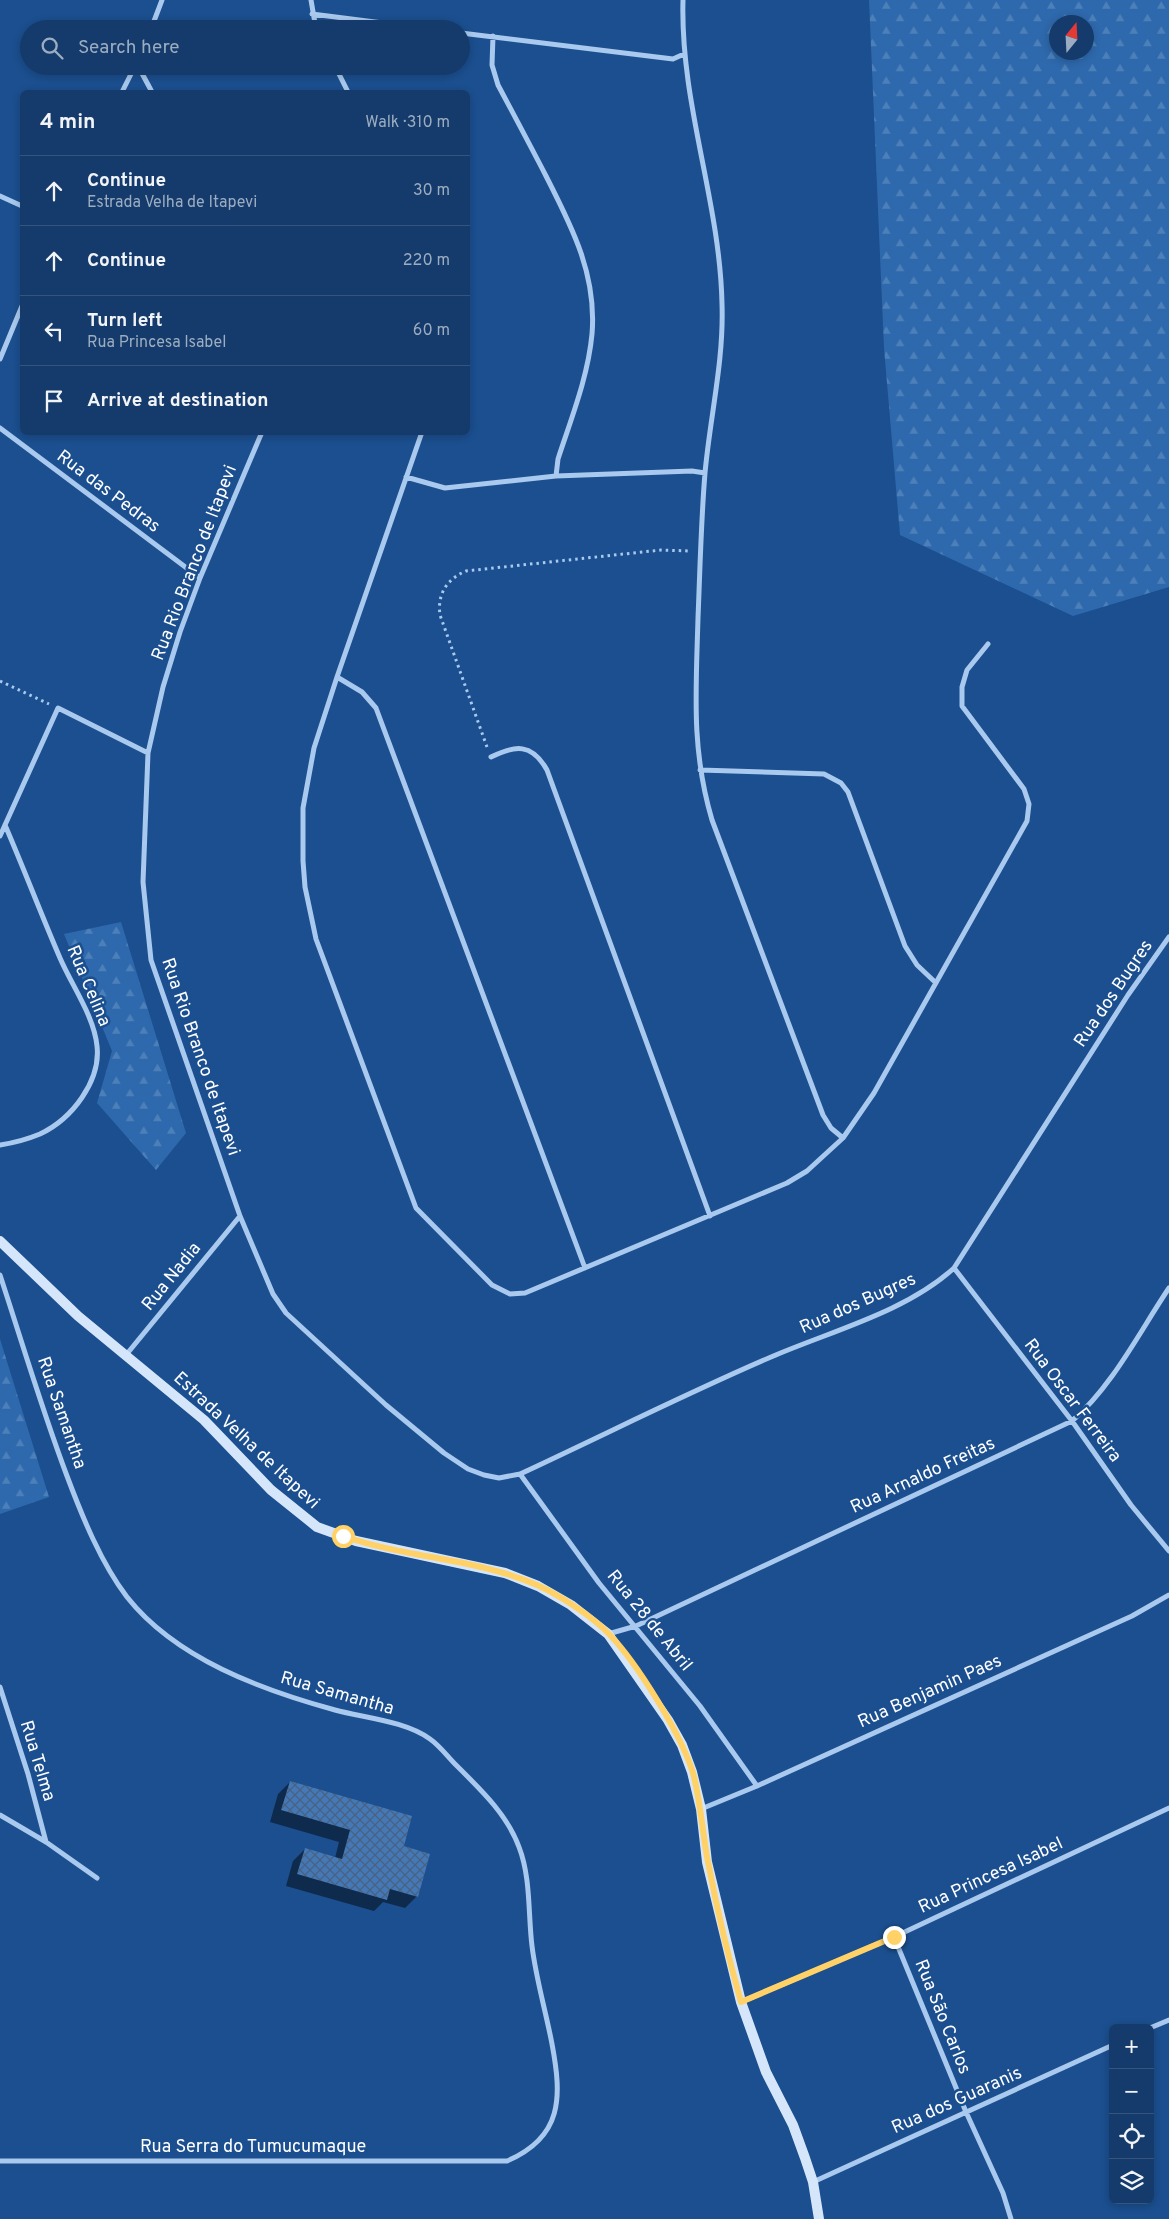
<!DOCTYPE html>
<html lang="en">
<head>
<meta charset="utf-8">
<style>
  body { margin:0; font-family:Overpass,sans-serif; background:#1d4271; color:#f1f3f6 }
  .controls { position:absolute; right:15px; bottom:15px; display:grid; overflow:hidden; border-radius:8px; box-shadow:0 2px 8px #0003 }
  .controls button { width:45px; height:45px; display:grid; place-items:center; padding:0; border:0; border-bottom:1px solid #33557e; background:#143b6b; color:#f1f3f6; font:25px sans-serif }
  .compass { position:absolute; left:1049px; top:15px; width:45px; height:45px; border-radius:50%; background:#143b6b; box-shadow:0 2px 8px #0003; rotate:18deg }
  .stop { position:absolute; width:15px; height:15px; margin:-11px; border:4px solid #ffd166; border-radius:50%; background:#fff }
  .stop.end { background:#ffd166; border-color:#fff; box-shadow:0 1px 5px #0008 }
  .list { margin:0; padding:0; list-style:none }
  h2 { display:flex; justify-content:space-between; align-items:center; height:65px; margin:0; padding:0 20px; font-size:21px }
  h2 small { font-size:16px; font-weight:400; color:#9dadc1 }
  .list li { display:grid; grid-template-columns:32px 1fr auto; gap:15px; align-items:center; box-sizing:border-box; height:70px; padding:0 20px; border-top:1px solid #33557e }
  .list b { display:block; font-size:19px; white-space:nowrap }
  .list p { margin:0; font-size:16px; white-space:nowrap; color:#9dadc1 }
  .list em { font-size:16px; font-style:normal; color:#9dadc1 }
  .icon { flex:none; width:28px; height:28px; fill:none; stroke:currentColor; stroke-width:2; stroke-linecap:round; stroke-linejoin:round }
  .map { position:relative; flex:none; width:1169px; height:2219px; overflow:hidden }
  .search { position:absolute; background:#143b6b; box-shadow:0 2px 8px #0003; left:20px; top:20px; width:450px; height:55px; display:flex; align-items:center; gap:12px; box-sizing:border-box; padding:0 18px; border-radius:28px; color:#9dadc1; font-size:19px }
  .panel { position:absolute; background:#143b6b; box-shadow:0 2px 8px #0003; left:20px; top:90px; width:450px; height:345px; border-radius:8px }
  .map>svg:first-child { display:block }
</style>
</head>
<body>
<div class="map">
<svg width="1169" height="2219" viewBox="0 0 1169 2219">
  <defs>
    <pattern id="forest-firs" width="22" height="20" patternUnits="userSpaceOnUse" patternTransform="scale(1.25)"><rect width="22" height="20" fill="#2e69ad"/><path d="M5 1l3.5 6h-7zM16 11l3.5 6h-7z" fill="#4d80b9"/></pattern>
    <pattern id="building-cross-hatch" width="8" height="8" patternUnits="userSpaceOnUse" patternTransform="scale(1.25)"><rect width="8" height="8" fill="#4478b7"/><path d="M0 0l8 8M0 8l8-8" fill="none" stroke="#486282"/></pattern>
  </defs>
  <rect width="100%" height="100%" fill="#1b4f8f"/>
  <path fill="url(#forest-firs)" fill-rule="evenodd" d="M 869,0 L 1169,0 L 1169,587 L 1073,616 L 900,535 L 884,348 ZM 1056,22 L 1086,22 L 1086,52 L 1056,52 Z
    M 121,922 L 186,1133 L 156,1170 L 97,1103 L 112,1051 L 64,934 Z
    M 0,1339 L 49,1497 L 0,1514 Z"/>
  <path fill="#0007" d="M 290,1782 L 402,1847 L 417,1896 L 405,1908 L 383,1902 L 374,1911 L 286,1886 L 293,1861 L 305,1849 L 335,1858 L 339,1842 L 270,1822 L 278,1794 Z"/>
  <path fill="url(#building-cross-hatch)" d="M 290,1781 L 412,1816 L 404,1846 L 430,1854 L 418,1897 L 390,1889 L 387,1900 L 297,1874 L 305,1848 L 342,1859 L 350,1830 L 281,1810 Z"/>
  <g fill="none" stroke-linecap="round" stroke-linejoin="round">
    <path stroke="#a9c9ee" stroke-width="3" stroke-dasharray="2.5 4" stroke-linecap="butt" d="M 0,681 L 49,704
      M 487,747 L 440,615 C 437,594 447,579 466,571 L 661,550 L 690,551"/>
    <path stroke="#a9c9ee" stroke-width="5" d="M 311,0 L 316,29
      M 683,0 C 680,104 720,201 722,304 C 724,361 710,417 705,473 C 701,521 700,570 698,618 C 696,691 691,749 712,820 L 823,1115 L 831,1128 L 843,1138
      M 312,14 L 430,29
      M 151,29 L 162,0
      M 461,33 L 673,59 L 684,54
      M 493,36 L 492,65 L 498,85 C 514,115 530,145 546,176 C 572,227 597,275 592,334 C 588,377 571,419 558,459 L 556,476
      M 138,66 L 152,92
      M 335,66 L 348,92
      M 122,92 L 135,66
      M 0,196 L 22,206
      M 0,359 L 22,306
      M 0,428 L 200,578
      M 262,432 L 200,578 L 180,632 L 163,687 L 148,753 L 143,882 L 151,960 L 240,1216 L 273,1294 L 286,1313 L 386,1405 L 444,1453 L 468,1469 L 484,1475 L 499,1478 L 520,1474 C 604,1435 687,1393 771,1357 C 831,1331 906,1312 954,1268 L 1128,995 L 1169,937
      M 422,432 L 337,677 L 314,748 L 303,808 L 303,861 L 305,887 L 316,939 L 416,1208 L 492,1285 L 510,1294 L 525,1293 L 787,1183 L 807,1171 L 843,1138 L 874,1093 L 1027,821 L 1029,804 L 1024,789 L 962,706 L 962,687 L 967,670 L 988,644
      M 406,477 L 445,488 L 556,476 L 692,471 L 705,473
      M 337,677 L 362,692 L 376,708 L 585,1268
      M 491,757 C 515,745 532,743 547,770 L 710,1216
      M 700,770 L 824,774 L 841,783 L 848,792 L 905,946 L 917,965 L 936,983
      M 0,836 L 58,708 L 148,753
      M 0,1145 C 13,1143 28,1139 40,1134 C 72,1119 101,1081 97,1046 C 94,1016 72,986 60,958 C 41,914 24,869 5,825
      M 954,1268 L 1072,1421 L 1131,1505 L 1169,1551
      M 0,1275 C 22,1342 42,1410 67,1476 C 82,1516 101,1563 127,1597 C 176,1659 262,1690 335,1710 C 365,1718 405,1721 430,1739 C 440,1746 447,1756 455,1764 C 480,1789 507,1814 519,1847 C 531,1878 528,1914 532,1946 C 536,1979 546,2012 552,2044 C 562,2097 563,2137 507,2161 L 0,2161
      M 126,1355 L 240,1216
      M 520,1474 L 599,1583 L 700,1706 L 757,1786
      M 608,1634 L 636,1626 L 1072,1421 C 1112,1387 1140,1331 1169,1288
      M 0,1687 L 28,1774 L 46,1842
      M 701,1809 L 757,1786 L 1132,1616 L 1169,1595
      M 0,1815 L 46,1842 L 97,1878
      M 894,1937 L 966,2112 L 1003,2193 L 1011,2219
      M 741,2002 L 894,1937 L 1169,1808
      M 1150,2028 L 1169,2020
      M 813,2182 L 1113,2045"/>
    <path stroke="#d6e6fa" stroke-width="10" d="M 0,1241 L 78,1316 L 204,1420 L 271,1490 L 317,1527 L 356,1541 L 505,1573 L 538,1586 L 571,1605 L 608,1634 L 668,1720 L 682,1745 L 692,1772 L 701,1809 L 707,1862 L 741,2002 L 766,2072 L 793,2125 L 805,2158 L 813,2182 L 819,2219"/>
  </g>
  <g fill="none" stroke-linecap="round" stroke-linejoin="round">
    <path stroke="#ffd166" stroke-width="6" d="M 343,1536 C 406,1558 475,1558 537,1585 C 559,1595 592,1616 609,1634 C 637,1663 681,1734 693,1773 C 701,1802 702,1832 708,1862 C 717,1909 728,1956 741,2002 L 894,1937"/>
  </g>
  <g text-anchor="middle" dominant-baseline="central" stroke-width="5" stroke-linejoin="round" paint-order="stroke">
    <g font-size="18" fill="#fff" stroke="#1b4f8f">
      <text transform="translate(108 492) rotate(37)">Rua das Pedras</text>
      <text transform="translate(195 563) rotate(-69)">Rua Rio Branco de Itapevi</text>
      <text transform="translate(88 986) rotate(67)">Rua Celina</text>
      <text transform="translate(1114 994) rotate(-56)">Rua dos Bugres</text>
      <text transform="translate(200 1057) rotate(71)">Rua Rio Branco de Itapevi</text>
      <text transform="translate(172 1277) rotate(-51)">Rua Nadia</text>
      <text transform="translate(858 1304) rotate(-24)">Rua dos Bugres</text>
      <text transform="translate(1072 1401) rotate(53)">Rua Oscar Ferreira</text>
      <text transform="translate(61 1413) rotate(71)">Rua Samantha</text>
      <text transform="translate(246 1441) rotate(43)">Estrada Velha de Itapevi</text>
      <text transform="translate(923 1476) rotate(-25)">Rua Arnaldo Freitas</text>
      <text transform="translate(649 1621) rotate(51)">Rua 28 de Abril</text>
      <text transform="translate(930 1692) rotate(-24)">Rua Benjamin Paes</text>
      <text transform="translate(337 1694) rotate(16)">Rua Samantha</text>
      <text transform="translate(37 1761) rotate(73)">Rua Telma</text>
      <text transform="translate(991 1876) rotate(-25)">Rua Princesa Isabel</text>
      <text transform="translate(942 2017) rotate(68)">Rua São Carlos</text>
      <text transform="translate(957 2101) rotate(-24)">Rua dos Guaranis</text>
      <text x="253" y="2147">Rua Serra do Tumucumaque</text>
    </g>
  </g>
</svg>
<div class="controls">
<button>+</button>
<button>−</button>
<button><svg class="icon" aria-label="locate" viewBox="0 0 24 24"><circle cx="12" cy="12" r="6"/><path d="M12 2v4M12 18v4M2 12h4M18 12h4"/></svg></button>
<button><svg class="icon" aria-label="layers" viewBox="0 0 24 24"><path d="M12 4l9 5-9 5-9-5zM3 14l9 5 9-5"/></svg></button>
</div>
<svg class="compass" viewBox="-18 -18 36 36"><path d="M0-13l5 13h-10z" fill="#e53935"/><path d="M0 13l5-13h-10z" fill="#9dadc1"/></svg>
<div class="stop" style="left:343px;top:1536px"></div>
<div class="stop end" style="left:894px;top:1937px"></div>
<div class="search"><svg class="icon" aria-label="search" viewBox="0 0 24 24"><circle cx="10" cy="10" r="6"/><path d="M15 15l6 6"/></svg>Search here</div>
<section class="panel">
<h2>4 min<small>Walk · 310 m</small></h2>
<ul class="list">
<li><svg class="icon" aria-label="ahead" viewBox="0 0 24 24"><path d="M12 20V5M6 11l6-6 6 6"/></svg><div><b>Continue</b><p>Estrada Velha de Itapevi</p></div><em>30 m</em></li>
<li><svg class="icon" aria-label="ahead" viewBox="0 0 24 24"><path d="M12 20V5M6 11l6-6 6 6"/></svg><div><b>Continue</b></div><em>220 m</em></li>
<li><svg class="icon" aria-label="left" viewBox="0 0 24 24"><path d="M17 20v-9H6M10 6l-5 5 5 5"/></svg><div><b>Turn left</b><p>Rua Princesa Isabel</p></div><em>60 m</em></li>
<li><svg class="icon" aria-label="arrive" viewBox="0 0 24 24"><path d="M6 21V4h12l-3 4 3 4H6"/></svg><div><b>Arrive at destination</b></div></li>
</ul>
</section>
</div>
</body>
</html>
